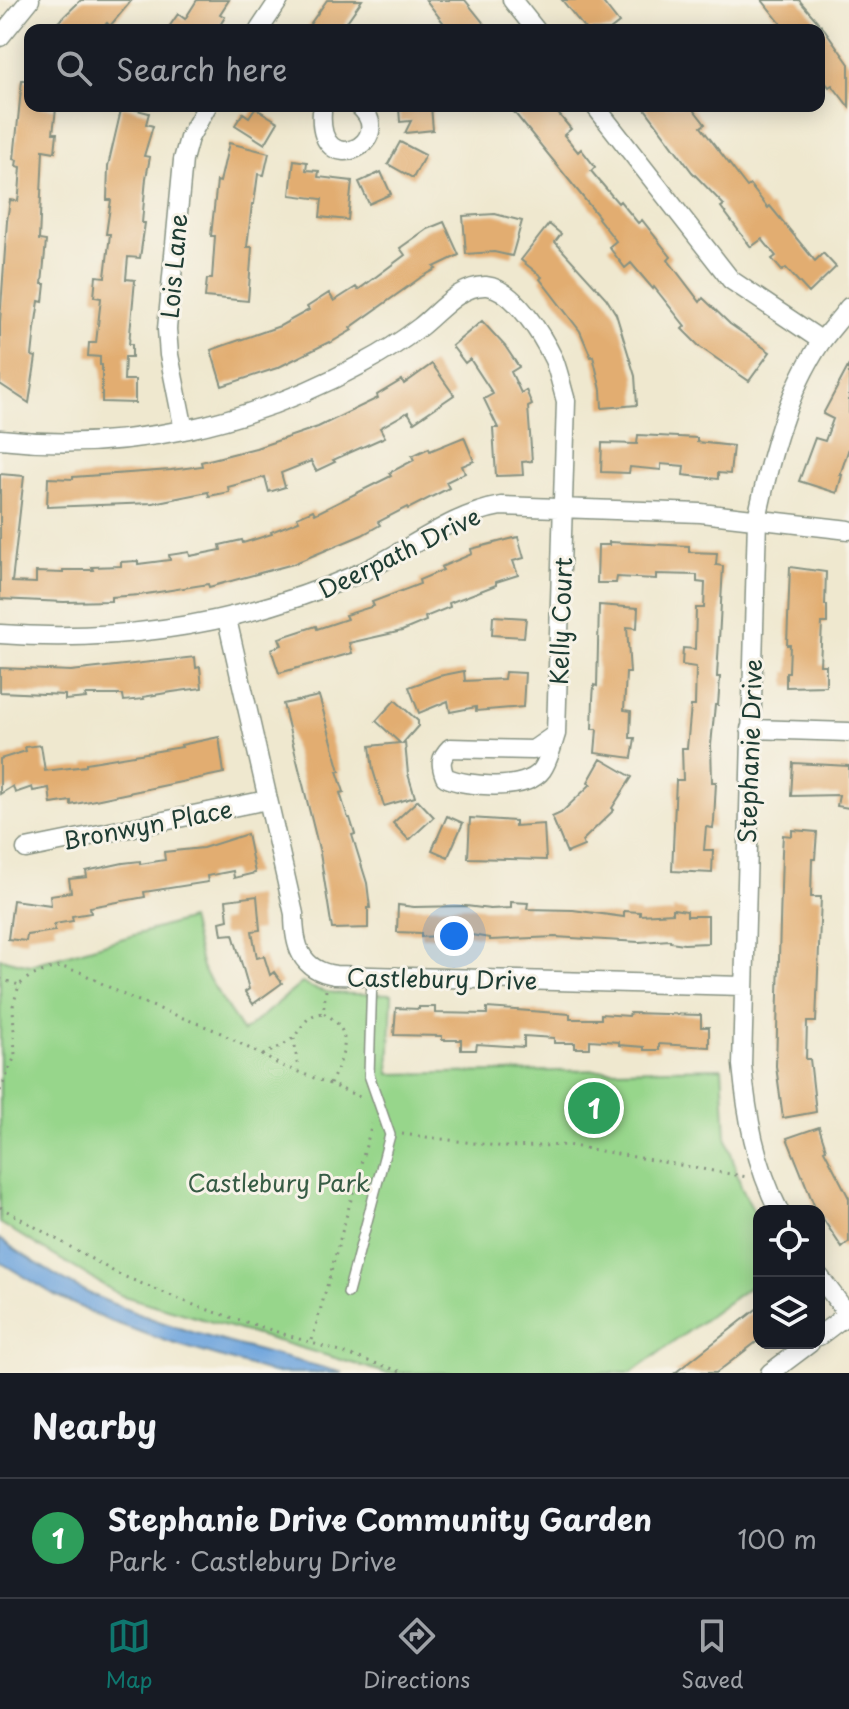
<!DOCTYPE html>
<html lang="en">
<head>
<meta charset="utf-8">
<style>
  body { margin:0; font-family:"Playpen Sans",sans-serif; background:#242831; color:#f1f3f6 }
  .controls { position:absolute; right:24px; bottom:24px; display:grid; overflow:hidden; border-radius:16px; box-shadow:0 4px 20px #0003 }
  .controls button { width:72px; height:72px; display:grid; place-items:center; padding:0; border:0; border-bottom:2px solid #363941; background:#171b24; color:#f1f3f6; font:40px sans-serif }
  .you { position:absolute; left:454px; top:936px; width:28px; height:28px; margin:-20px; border:6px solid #fff; border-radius:50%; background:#1a73e8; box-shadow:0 0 0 12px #1a73e833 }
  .badge { display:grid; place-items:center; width:52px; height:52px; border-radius:50%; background:#0f766e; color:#fff; font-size:26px; font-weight:700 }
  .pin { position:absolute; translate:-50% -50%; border:4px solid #fff; box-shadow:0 2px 8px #0006 }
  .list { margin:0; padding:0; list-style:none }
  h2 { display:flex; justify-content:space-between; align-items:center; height:104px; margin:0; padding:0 32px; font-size:34px }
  h2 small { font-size:26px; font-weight:400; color:#9ea1a6 }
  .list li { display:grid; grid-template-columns:52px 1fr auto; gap:24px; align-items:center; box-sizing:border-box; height:120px; padding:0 32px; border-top:2px solid #363941 }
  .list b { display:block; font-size:30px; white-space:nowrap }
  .list p { margin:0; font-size:26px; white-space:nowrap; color:#9ea1a6 }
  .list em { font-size:26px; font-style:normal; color:#9ea1a6 }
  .icon { flex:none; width:44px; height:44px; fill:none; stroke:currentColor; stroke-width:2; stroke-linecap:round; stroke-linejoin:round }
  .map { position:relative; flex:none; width:849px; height:1373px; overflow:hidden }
  .search { position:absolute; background:#171b24; box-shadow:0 4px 20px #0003; left:24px; right:24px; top:24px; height:88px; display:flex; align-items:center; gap:20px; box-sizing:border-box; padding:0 28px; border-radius:16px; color:#9ea1a6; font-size:30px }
  .sheet { height:224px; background:#171b24 }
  nav { display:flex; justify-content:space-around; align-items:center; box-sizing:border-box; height:112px; border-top:2px solid #363941; background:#171b24; font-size:22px; color:#9ea1a6 }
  nav a { display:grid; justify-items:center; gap:4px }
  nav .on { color:#0f766e }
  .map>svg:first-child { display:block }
</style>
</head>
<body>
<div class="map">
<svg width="849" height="1373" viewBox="0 0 849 1373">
  <rect width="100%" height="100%" fill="#f7f3e8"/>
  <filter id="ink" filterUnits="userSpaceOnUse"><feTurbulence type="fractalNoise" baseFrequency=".0125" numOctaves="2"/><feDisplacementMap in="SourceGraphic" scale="16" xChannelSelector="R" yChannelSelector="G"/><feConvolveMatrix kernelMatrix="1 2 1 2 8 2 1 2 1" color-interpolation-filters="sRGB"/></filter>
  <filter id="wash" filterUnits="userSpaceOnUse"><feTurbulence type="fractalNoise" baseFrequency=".006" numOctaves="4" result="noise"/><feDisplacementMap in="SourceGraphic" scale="32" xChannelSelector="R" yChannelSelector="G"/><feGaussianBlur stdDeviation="1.8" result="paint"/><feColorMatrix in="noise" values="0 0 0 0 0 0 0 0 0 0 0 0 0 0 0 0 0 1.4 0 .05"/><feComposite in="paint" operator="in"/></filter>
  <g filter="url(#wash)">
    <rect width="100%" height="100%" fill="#efe8cf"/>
    <path fill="#97d68b" stroke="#5b8a60" stroke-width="2" d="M 190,919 L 202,968 L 243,1032 L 302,983 C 327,998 363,993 392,994 L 389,1074 L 722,1068 L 726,1136 L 741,1187 L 759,1222 L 759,1280 L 631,1373 L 386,1373 L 120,1295 L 0,1223 L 0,958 L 30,965 Z"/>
    <path fill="#70a5dd" stroke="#487188" stroke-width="2" d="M 0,1239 C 25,1256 51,1274 78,1288 C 161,1329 254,1349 343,1373 L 273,1373 L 169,1342 L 107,1320 L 55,1295 L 0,1262 Z"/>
    <g id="blocks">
      <path fill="#e2ad71" d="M 81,0 L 132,0 L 110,26 L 107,23 L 100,30 L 50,30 Z
        M 197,0 L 229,0 L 220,14 L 225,17 L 217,30 L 167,30 L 178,14 L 185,19 Z
        M 327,0 L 362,0 L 341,30 L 306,30 Z
        M 426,0 L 465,0 L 489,30 L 449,30 Z
        M 562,0 L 601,0 L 619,23 L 610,30 L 586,30 Z
        M 762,0 L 799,0 L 825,30 L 849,64 L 849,107 L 832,85 L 829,87 L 824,81 L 819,84 L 819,30 L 786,30 Z
        M 22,80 L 30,80 L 30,106 L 56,109 L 53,133 L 57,133 L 55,152 L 43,150 L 39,240 L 46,241 L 42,284 L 45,284 L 43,302 L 39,301 L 35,328 L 32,356 L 36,357 L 29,403 L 0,384 L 0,322 L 7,221 L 10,200 L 18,201 L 19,194 L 21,167 L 16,166 L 17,160 L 14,159 Z
        M 122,106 L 149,113 L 146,124 L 153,126 L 144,156 L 150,157 L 146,178 L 142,223 L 145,223 L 140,258 L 128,257 L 126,279 L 135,280 L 129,344 L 132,344 L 132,357 L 125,357 L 124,380 L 135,380 L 135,403 L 102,402 L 102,365 L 100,365 L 100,357 L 88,356 L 89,343 L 96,343 L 101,298 L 94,297 L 96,276 L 105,277 L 110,234 L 106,234 L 111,200 L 107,200 L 108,166 Z
        M 431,106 L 433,130 L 405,133 L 411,121 L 400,122 L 399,108 Z
        M 509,106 L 552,106 L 571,129 L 564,135 L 578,152 L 581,149 L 595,167 L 591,171 L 618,203 L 620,201 L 638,223 L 642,220 L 671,257 L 668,260 L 700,302 L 703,298 L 730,324 L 770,352 L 749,381 L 700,347 L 682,329 L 685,326 L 654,287 L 653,289 L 631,263 L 625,268 L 609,247 L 616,241 L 598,218 L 599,217 Z
        M 643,106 L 691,106 L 705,124 L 701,127 L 747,187 L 750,185 L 768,208 L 770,206 L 815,261 L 823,253 L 836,267 L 809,293 L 786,268 L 782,271 L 772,259 L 776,256 L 762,239 L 751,247 L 721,207 L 724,205 L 692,172 Z
        M 255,108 L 278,122 L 265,144 L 235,125 L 243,113 L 249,117 Z
        M 400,142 L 425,155 L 413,178 L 388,164 Z
        M 229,143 L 269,153 L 264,175 L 258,174 L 254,204 L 252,204 L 247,247 L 252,247 L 248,301 L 205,297 L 207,279 L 212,279 L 215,236 L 211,236 L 217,181 L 220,182 Z
        M 294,160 L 307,162 L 306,170 L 319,171 L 318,177 L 352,181 L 348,220 L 320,217 L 322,199 L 290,195 Z
        M 381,172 L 391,194 L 369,204 L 359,182 Z
        M 495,214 L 522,221 L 512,256 L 494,252 L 466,254 L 463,216 Z
        M 444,222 L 459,255 L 434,267 L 436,269 L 420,278 L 350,328 L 352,330 L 330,343 L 329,342 L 277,368 L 222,386 L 211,350 L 280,326 L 309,310 L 307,307 L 329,293 L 334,301 L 356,287 L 358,290 L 405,255 L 400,248 L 427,229 Z
        M 549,224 L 561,234 L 555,242 L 606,298 L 616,314 L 635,376 L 637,405 L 602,408 L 601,390 L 593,356 L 591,357 L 580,331 L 540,279 L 542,277 L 521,260 Z
        M 482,321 L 505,346 L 519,367 L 511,372 L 521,393 L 526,390 L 532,405 L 528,407 L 532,461 L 522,462 L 523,475 L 496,476 L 493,428 L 498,428 L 484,399 L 493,394 L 470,359 L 465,363 L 452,346 Z
        M 432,364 L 454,395 L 414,422 L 408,412 L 380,428 L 385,437 L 333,460 L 335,462 L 316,471 L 311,461 L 281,473 L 285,487 L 269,492 L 265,477 L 228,487 L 229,492 L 209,496 L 208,492 L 153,503 L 47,507 L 48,478 L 73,479 L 73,477 L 171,470 L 202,466 L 201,462 L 256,448 L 318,427 L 378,398 L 377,395 L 402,380 L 404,384 Z
        M 849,365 L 849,448 L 840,475 L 842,475 L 837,493 L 799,481 L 815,438 L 825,441 L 833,419 L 823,414 Z
        M 638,435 L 697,438 L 697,442 L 733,446 L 730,474 L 718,473 L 718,479 L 683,475 L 684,466 L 661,464 L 661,470 L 630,467 L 629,473 L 601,472 L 602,443 L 637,444 Z
        M 464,437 L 474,461 L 462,466 L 465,473 L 446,482 L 449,488 L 408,509 L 407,507 L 378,522 L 380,525 L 362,535 L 293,564 L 209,587 L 208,584 L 140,595 L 111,597 L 111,601 L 64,602 L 0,599 L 0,474 L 24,476 L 12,582 L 36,583 L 36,572 L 63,573 L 63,570 L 93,570 L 92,567 L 121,566 L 121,562 L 138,561 L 138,564 L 170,560 L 169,555 L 189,552 L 190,556 L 221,550 L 220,545 L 242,540 L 243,543 L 272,534 L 271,532 L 299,521 L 297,517 L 313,510 L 315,514 L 391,476 L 389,473 L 414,460 L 412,456 L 429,448 L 430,451 Z
        M 518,537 L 524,558 L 513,561 L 518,575 L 496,582 L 496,585 L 449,603 L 450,607 L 425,617 L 426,621 L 402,631 L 349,643 L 352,653 L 279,673 L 271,649 L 282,645 L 279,638 L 316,626 L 317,629 L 347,619 L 345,615 L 374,606 L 372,602 L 420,584 L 419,580 L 443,570 L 441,567 L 472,554 L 471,549 Z
        M 609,542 L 689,546 L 689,552 L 717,553 L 716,565 L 723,566 L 717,677 L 720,677 L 719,692 L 718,705 L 715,705 L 711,745 L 712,782 L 716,782 L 714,821 L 713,828 L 706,827 L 704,850 L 713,850 L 712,873 L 672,871 L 676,780 L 683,780 L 682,748 L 687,748 L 691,706 L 695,706 L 696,667 L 682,665 L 683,648 L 695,649 L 696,608 L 704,608 L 705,583 L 697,582 L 697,575 L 656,574 L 656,579 L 617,577 L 616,583 L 597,583 L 598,545 L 609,545 Z
        M 790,567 L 826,572 L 825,605 L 827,605 L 827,623 L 822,623 L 820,665 L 826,665 L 826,686 L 786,687 L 786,672 L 789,672 L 790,645 L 787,645 Z
        M 599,605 L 638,608 L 637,628 L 627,627 L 630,673 L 626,673 L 624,710 L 631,711 L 630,738 L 635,738 L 632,758 L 595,753 L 597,729 L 592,729 L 593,699 L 594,685 L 597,686 Z
        M 493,616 L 526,618 L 524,637 L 492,635 Z
        M 195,657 L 196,668 L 200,667 L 202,688 L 172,692 L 143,697 L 144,699 L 124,701 L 123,695 L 85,695 L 86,698 L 65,700 L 65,695 L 0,692 L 0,668 L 71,671 Z
        M 464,671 L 465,681 L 504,679 L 505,672 L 525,673 L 523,707 L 476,711 L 476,707 L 450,712 L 448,701 L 419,713 L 409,687 L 439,676 Z
        M 319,696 L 340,771 L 337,771 L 344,792 L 340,793 L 348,818 L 350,818 L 355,834 L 352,835 L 367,883 L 370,908 L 368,908 L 368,928 L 332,929 L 320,853 L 283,704 Z
        M 395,700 L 418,721 L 418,726 L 403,743 L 405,743 L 408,774 L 415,797 L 384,806 L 373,770 L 370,746 L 400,743 L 376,721 Z
        M 219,737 L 224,773 L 71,805 L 71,801 L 51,804 L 49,788 L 33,791 L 32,787 L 15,793 L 13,786 L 0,794 L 0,759 L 26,751 L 25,747 L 41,745 L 45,771 L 86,766 L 86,763 L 182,747 L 181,745 Z
        M 601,759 L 632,777 L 612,808 L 614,810 L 582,841 L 584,846 L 567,853 L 552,817 L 561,813 L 591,784 L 588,782 Z
        M 793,763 L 849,766 L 849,808 L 837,806 L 839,795 L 791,796 Z
        M 418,800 L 434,817 L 409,840 L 393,823 Z
        M 447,816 L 463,823 L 448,857 L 432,850 Z
        M 470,818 L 515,821 L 515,826 L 544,824 L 546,860 L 468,858 Z
        M 792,830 L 817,832 L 815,859 L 812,859 L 811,897 L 821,897 L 816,1022 L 807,1022 L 806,1059 L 810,1059 L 816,1112 L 783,1118 L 776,1066 L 782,852 L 783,835 L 792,836 Z
        M 247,834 L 255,873 L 234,878 L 233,871 L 207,876 L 208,882 L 144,892 L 145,897 L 90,907 L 91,913 L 72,916 L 73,921 L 54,924 L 55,931 L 27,935 L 26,941 L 8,939 L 13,900 L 51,905 L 50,895 L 71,892 L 69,879 L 87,877 L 86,871 L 123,863 L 140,861 L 140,864 L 165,860 L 164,852 L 203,848 Z
        M 257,896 L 260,930 L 252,931 L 257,958 L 264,956 L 270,975 L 274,972 L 282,983 L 253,1004 L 245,992 L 249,989 L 233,934 L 222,935 L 220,922 L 228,920 L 226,900 Z
        M 511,902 L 528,903 L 527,909 L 573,910 L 624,917 L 624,911 L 640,912 L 640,915 L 673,913 L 673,909 L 687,911 L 687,916 L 708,916 L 708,943 L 684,944 L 670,942 L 670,940 L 639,942 L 555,937 L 490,940 L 490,938 L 459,933 L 459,935 L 421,937 L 421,933 L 397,932 L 398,905 L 414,907 L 466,906 L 490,909 L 511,908 Z
        M 419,1007 L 435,1007 L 435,1013 L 487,1014 L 487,1008 L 570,1014 L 570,1019 L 601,1019 L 601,1014 L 629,1016 L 630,1013 L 701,1015 L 701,1027 L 709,1027 L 709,1047 L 659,1044 L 659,1050 L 644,1050 L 644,1047 L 619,1045 L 619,1042 L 590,1040 L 590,1048 L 575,1048 L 575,1043 L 554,1043 L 554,1038 L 524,1036 L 524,1047 L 477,1044 L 476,1050 L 461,1050 L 461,1040 L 442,1040 L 442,1036 L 394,1035 L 396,1008 L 419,1009 Z
        M 819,1127 L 826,1149 L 824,1150 L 849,1198 L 849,1242 L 842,1248 L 814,1205 L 787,1138 Z
        M 759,1307 L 759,1340 L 716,1373 L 675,1373 Z"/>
    </g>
  </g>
  <g filter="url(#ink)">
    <use href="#blocks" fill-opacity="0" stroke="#879282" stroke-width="2"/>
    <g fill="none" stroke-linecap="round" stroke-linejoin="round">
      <g stroke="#879282" stroke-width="12">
        <path id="service" d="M 348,1293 L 390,1135 L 369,1075 L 372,976"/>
      </g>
      <g stroke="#879282" stroke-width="21">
        <path id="minor" d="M 512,0 L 536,30
          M 259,30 L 279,0
          M 0,37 L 30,0
          M 595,106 L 731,280 L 822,341
          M 322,112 C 317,183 400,142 359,106
          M 184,430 L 169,355 L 167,329 L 183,160 L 189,138 L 207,106
          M 0,439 C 126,453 253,424 364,363 C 383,353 403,340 420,327 C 439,312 460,285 486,286 C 514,288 543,337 554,360 C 559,373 562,388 566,401 L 556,734 L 533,750 L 450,748 C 440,758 440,764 445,777 C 466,787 526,792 542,770 C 549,760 552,746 556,734
          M 227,619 L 294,914 C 294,945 300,970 335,975 L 743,986
          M 0,634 C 123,643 245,623 358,574 C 406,553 449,515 501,506 L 701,513 L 849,530
          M 750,729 L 849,732
          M 26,849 L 267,800
          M 779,1211 C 755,1164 747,1116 742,1065 L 757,519 C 770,458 786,394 821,342 C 830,330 840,319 849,307
          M 819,1276 L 849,1316
          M 819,1336 L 848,1314
          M 770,1373 L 810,1343"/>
      </g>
      <path stroke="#879282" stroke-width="3" stroke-dasharray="2 6" stroke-linecap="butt" d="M 0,979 L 19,985
        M 326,990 L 323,1013 C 357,1030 343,1058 330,1084 L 364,1099
        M 294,1038 L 298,1070
        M 263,1055 C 273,1050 285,1045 293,1038 C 304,1026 305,1015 323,1013
        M 0,1091 L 15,1056 L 13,1006 L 19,985 L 29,977 L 49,969 L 62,967 L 80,972 L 126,996 L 217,1031 L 280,1065 L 330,1084
        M 402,1134 L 506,1147 L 567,1145 L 747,1177
        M 0,1207 L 118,1274 L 199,1307 L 406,1373
        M 312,1340 L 372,1124"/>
      <use href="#service" stroke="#fff" stroke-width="9"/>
      <use href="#minor" stroke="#fff" stroke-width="18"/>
    </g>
  </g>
  <g text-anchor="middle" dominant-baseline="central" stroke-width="6" stroke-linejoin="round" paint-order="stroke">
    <g font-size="24" fill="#1f3d34" stroke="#f7f3e8">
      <text transform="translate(173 266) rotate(-85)">Lois Lane</text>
      <text transform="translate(399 552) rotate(-26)">Deerpath Drive</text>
      <text transform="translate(560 621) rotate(-88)">Kelly Court</text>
      <text transform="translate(749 751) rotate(-88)">Stephanie Drive</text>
      <text transform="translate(147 824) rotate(-11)">Bronwyn Place</text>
      <text transform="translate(442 978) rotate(1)">Castlebury Drive</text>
    </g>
    <g font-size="24" fill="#375c45" stroke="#f7f3e8">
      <text x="279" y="1182">Castlebury Park</text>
    </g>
  </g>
</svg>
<div class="controls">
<button><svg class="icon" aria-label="locate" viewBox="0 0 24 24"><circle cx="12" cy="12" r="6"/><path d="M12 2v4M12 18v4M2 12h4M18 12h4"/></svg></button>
<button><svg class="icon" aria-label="layers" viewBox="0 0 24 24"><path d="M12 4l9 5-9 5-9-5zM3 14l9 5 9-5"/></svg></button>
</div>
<div class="you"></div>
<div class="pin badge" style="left:594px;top:1108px;background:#2e9e5b">1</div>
<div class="search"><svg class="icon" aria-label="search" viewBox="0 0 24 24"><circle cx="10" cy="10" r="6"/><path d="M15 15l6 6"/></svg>Search here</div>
</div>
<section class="sheet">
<h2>Nearby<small></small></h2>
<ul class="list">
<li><span class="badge" style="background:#2e9e5b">1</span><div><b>Stephanie Drive Community Garden</b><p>Park · Castlebury Drive</p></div><em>100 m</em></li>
</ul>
</section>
<nav>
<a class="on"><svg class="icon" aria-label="map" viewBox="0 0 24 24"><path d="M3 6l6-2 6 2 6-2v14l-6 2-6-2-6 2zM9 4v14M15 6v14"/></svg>Map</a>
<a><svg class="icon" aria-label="directions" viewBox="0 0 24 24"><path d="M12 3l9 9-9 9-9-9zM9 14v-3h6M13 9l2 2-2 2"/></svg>Directions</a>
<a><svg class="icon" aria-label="saved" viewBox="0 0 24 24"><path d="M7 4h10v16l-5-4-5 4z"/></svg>Saved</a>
</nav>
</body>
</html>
